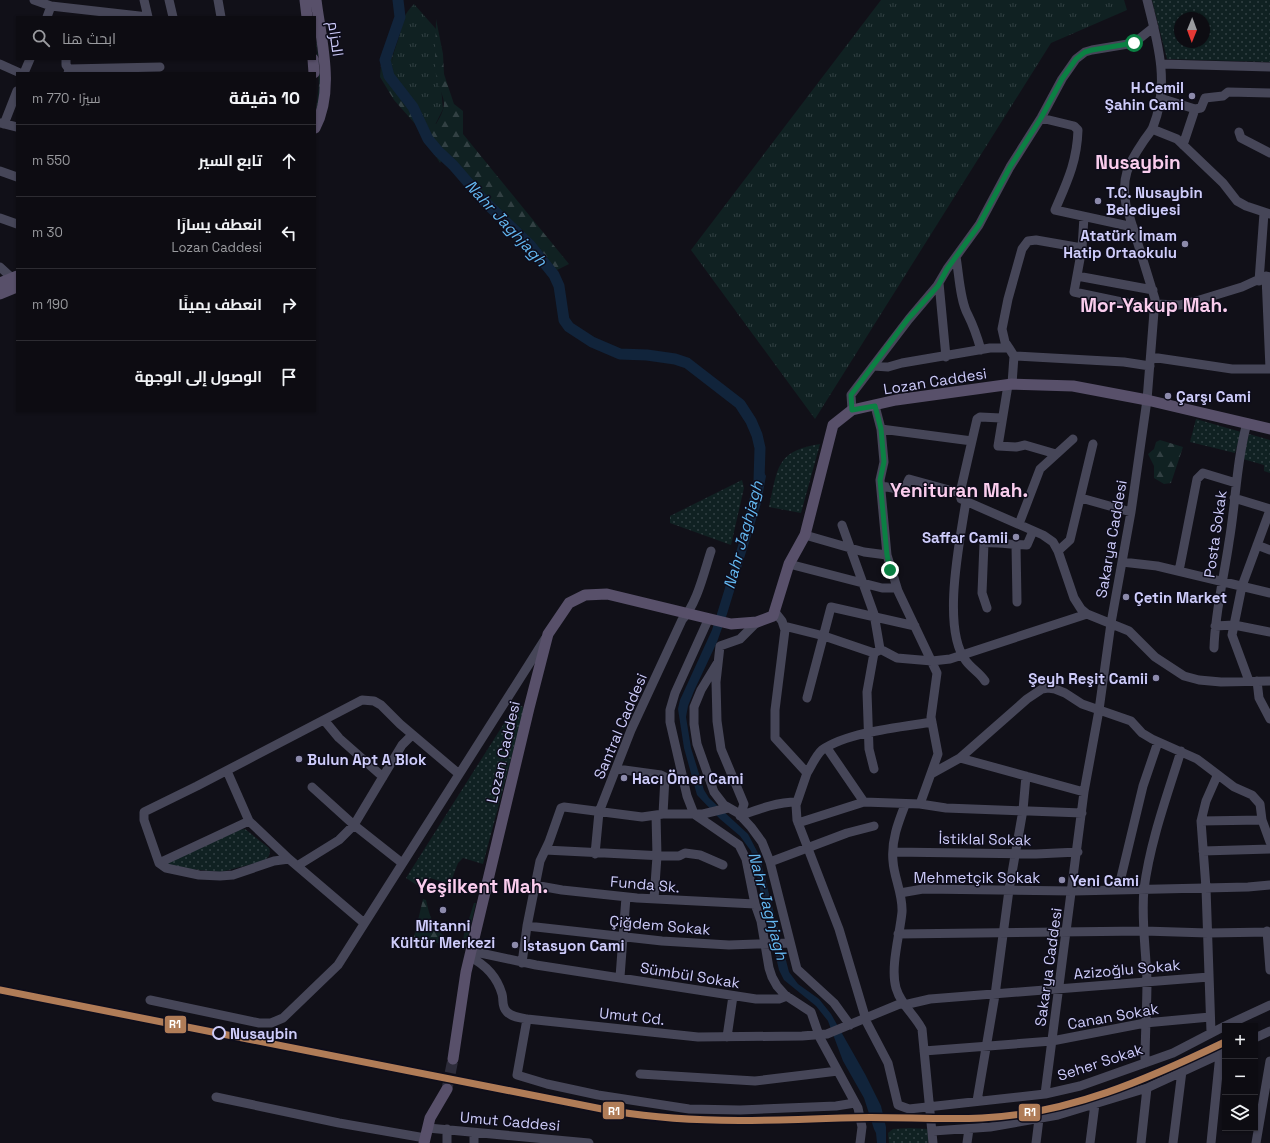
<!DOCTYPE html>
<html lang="ar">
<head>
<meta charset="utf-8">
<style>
  body { margin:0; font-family:"Space Grotesk",Cairo,sans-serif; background:#1b1a20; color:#f1f3f6; direction:rtl }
  .controls { position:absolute; right:12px; bottom:12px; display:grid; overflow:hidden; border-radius:0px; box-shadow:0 1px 3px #0004 }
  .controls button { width:36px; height:36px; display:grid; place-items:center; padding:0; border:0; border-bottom:1px solid #2d2c32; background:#0d0c12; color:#f1f3f6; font:20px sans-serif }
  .compass { position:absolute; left:1174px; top:12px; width:36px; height:36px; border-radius:50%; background:#0d0c12; box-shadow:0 1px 3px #0004; rotate:181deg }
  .stop { position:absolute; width:12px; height:12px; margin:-9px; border:3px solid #0b8043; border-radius:50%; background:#fff }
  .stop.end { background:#0b8043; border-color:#fff; box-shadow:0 1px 4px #0008 }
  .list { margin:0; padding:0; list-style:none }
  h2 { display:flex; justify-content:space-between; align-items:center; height:52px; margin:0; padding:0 16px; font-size:17px }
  h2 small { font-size:13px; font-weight:400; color:#9a9b9f }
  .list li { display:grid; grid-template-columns:26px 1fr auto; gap:12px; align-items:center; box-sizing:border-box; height:72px; padding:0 16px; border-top:1px solid #2d2c32 }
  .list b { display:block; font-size:15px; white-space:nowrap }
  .list p { margin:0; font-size:13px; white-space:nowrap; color:#9a9b9f }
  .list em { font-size:13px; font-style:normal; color:#9a9b9f }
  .icon { flex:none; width:22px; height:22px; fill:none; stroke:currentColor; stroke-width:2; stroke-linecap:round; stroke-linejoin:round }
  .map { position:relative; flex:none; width:1270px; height:1143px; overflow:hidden; direction:ltr }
  .search { position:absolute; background:#0d0c12; box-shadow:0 1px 3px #0004; left:16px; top:16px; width:300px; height:44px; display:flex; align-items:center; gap:10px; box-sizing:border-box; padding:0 14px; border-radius:0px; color:#9a9b9f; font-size:15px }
  .panel { position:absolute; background:#0d0c12; box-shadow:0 1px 3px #0004; left:16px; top:72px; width:300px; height:340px; border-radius:0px; direction:rtl }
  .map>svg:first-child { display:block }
</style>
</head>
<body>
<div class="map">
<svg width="1270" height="1143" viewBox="0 0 1270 1143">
  <defs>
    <pattern id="grass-tufts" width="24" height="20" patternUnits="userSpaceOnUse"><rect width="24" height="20" fill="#102122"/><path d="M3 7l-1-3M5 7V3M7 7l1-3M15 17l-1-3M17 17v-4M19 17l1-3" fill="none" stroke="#324043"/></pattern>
    <pattern id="forest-firs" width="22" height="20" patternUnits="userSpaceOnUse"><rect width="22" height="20" fill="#102122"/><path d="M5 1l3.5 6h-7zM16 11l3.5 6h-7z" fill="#324043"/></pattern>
    <pattern id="park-dots" width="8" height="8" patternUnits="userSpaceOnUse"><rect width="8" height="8" fill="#102122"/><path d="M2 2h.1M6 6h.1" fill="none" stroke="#324043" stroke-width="1.8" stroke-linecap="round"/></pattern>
  </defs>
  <rect width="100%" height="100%" fill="#111018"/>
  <path fill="url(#grass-tufts)" d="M 881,0 L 1124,0 L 1127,10 L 1051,43 L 815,419 L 691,250 Z
    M 414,4 L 436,29 L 443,109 L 435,125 C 415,112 392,89 392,64 C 392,56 396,46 399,37 C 402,23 403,15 414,4 Z
    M 315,26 L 321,87 L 315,118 L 319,84 Z"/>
  <path fill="url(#forest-firs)" d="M 405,13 C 401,28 392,50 392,64 C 392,88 415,114 436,124 C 451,100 441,99 436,75 C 434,61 436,34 436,19 L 443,54 L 444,74 L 454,104 L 463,111 L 463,134 L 569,264 L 551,273 L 513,239 L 443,159 L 440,163 L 417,126 L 394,100 L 380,77 L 382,52 L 391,35 L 397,15 Z
    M 1160,440 L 1183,447 L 1171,483 L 1164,484 L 1154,478 L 1154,466 L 1148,454 L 1154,449 L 1156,442 Z
    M 423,899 L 426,900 C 431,923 437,939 463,943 L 465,925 L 468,922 L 474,903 L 476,903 L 465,950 L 414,937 Z"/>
  <path fill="url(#park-dots)" fill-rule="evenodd" d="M 1152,0 L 1270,0 L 1270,62 L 1167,59 ZM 1180,18 L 1204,18 L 1204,42 L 1180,42 Z
    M 1196,419 L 1241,432 L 1235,453 L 1190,442 Z
    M 1249,434 L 1270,440 L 1270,473 L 1264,471 L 1264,465 L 1243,459 Z
    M 820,444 L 801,513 L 769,507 C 778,469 775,451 820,444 Z
    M 742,480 L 744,488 L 731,545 L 670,523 L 670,516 Z
    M 515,706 L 522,706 L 524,710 L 483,864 L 463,858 L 458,863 L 450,884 L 430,878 L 423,889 L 406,878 Z
    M 245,829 L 269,848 L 270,851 L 269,856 L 264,861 L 221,872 L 170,867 L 168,865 L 168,863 L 239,830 Z
    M 909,1128 L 928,1129 L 928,1143 L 889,1143 L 888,1133 L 893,1129 Z"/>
  <path fill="#11243b" d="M 760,466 L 766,476 L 761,503 L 727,614 L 717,642 L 694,691 L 688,706 L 686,717 L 691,748 L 704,790 L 709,798 L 748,834 L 759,855 L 789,972 L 798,984 L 819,999 L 831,1014 L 865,1074 L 881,1106 L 886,1127 L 886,1143 L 877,1143 L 876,1133 L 874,1129 L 864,1098 L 843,1061 L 828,1021 L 816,1006 L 784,980 L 779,970 L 751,851 L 740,836 L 720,819 L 697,795 L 684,748 L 678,709 L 680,700 L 712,630 L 741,536 L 754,480 Z"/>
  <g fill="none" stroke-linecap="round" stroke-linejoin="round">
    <path stroke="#11243b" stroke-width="11" d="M 398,0 L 400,17 L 385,60 L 389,76 L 413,107 L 428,139 L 438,151 L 453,165 L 485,202 L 530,245 L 554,275 L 559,286 L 564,320 L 569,327 L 592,342 L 620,354 L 647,355 L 675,359 L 687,363 L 740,404 L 751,421 L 757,435 L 760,448 L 759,481"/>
    <path stroke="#2d2c3a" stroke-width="11" stroke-dasharray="11 5.5" stroke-linecap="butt" d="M 447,1089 L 453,1059"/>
    <path stroke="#464658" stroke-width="9" d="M 34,0 L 51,6 L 148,17 L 144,0
      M 169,0 L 173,17
      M 218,0 L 221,17
      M 47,17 L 51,6
      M 66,59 L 66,65 L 69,69
      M 0,64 L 20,73
      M 1162,64 L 1270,67
      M 24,73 L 30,59
      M 68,73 L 69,69 L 160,67
      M 1160,98 L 1195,109 L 1183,145
      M 1195,109 L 1201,108 L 1205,98 L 1223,96 L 1228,92 L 1270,93
      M 1041,118 L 1074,126 L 1078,130 C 1077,162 1067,182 1055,210 L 1133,227
      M 0,123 L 17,127
      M 4,124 L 17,91
      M 1152,129 L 1177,139 L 1223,183 L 1237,201 L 1246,206 L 1270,214
      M 1239,132 L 1241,138 L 1270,153
      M 0,171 L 17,177
      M 1084,217 L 1082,248 L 1074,292 L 1155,309
      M 0,218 L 17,224
      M 956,257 C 959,274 960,301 968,315 C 974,327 977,336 981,350
      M 0,267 L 12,278
      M 1077,276 L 1153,290
      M 1266,276 L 1270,369
      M 1259,281 L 1264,213
      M 939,283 L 946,357
      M 1155,304 L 1180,305 L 1193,302 L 1242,287 L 1266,276 L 1270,277
      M 1009,348 L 1005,342 L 1002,329 L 1008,299 L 1022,249 L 1028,241 L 1036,240 L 1082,248
      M 1151,357 L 1232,369 L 1270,369
      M 874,366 L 888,367 L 902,363 L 990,348 L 1009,348 L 1014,356 L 1124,362 L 1150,366
      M 1012,384 L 1014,356
      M 1008,385 L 998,446 L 1016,447 L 1025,445 L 1056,454
      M 875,406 L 881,429 L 884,462 L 880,480 L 887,555 L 898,591 L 937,673 L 931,717 L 938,754 L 920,804
      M 852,410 L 851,395 L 909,319 L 937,286 L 947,269 L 979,225 L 1010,167 L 1041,118 L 1062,79 L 1076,59 L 1085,52 L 1092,50 L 1134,43 L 1154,27
      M 881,429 L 972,441
      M 881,486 L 904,490 L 909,479 L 960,493 L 961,499 L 1043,535 L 1053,542 L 1058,551 L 1074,598 L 1081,609 L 1087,614 L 1129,631 L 1155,657 L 1184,676 L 1199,680 L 1221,682 L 1270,681
      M 960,493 L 977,419 L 980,417 L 1001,418
      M 1081,498 L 1131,512
      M 1234,498 L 1270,509
      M 966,501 C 960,540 941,629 966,661 C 972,669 980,673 985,681
      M 1019,524 L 1040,469 L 1073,439
      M 842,525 L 874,614 L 880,649 L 897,658 L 932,661 L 950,659 L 1087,614
      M 805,535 L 864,552 L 887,555
      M 1016,545 L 1017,602
      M 1257,545 L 1270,550
      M 1058,551 L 1070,540 L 1093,444
      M 1122,562 L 1157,566 L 1270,593
      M 789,564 L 882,588 L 897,588
      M 1179,571 L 1197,479 L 1203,473 L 1236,483
      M 987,608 L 982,593 L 984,543 C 998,542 1012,545 1027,545 L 1033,531
      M 775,612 L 782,621 L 785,630 L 775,710 L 775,738 L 807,773 L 796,805 L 797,820 L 839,929 L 867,1023 L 888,1063 L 898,1105 L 909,1109 L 1045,1094 L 1080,1086 L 1173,1053 L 1225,1026
      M 708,620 L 675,693 L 670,710 L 670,722 L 687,796 L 694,814 L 739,845 L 746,859 L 755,904 L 761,921 L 769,968 L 772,977 L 777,986 L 785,995 L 811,1012 L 820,1038 L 858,1108 L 862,1127 L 860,1143
      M 757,622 L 740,639 L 720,646 L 716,682 L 717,721 L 721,749 L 744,804 L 740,816 C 759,809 777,802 797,802
      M 784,626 L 824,636 L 874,653 L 880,650
      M 1215,626 L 1234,625 L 1270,632
      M 1214,648 C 1215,612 1224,577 1229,542 C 1236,502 1236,462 1247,423
      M 718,662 L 701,690 L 694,707 L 694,724 L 697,744 L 714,792 L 724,805 L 738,813 L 751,827 L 762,842 L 770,862 L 797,969 L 834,1003 L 850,1025
      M 1249,681 L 1232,635 L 1242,586 L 1270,510
      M 1257,681 L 1259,698 L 1270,719
      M 807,698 L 831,607 L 915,626
      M 324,720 L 339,738 L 383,777
      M 827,748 L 864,802
      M 960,758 L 1084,792
      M 617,769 L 661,775 L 665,777 L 663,814
      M 874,769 L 869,749 L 867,692 L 874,653
      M 227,771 L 249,821 L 289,859 L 364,923
      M 807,773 C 811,767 816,755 822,750 C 848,732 901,727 932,722
      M 931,774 L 960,758 L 1027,699 L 1042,689 L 1048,688 L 1055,689 L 1065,693 L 1082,704 L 1131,721 L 1142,733 L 1152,739 L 1197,759 L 1234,787 L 1252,795 L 1260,804 L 1262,820 L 1270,842
      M 312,787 L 354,825 L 402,863
      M 905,805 C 898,823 891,841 893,861 C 894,878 903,894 902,912 C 900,934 890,967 896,988 C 901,1005 914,1014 922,1029 L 933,1143
      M 1201,821 L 1262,820
      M 798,823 L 864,802 L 920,804 L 946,808 L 1082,813
      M 545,850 L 664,856 L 679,856 L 685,853 L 700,855 L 723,865
      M 1203,851 L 1270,849
      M 893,852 L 1036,854 L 1078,852
      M 595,854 L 599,812 L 631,730 L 682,620 C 697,604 704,572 711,551
      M 289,859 L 274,861 L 233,875 L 220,876 L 199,875 L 166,868 L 159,863 L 144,820 L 144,812 L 197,786 L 362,700 L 374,701 L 381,705 L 400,724 L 459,774
      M 770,862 L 847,833 L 874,826
      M 159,863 L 249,821
      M 297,866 L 339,840 L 354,825 L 402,745 L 412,735
      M 534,885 L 562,890 L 637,898 L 755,904
      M 1118,890 L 1143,786 L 1158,742
      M 900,893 L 923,889 L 1073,891 L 1248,887 L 1270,885
      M 654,899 L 657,856 L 656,815
      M 527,926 L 662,941 L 729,945 L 790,943
      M 1267,931 L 1270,970
      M 898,934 L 1144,931 L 1208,933 L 1270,932
      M 471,951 L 536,965 L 756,999 L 779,999 L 787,996
      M 470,957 C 486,965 497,977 502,994 C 504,1001 501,1006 507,1012 C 512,1017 520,1018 527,1019 L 698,1037 L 802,1036 L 827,1034 L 902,1003
      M 522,963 L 527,926 L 540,861 L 549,842 L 561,808 L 564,807 L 642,817 L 663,814 L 703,814 L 728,808
      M 620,977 L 626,897
      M 150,1000 L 259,1023 L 271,1023 L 283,1018 L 338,965 L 545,639
      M 904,1005 L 930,999 L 1209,977
      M 527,1019 L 517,1075 L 547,1084 L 598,1095 L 689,1109 L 740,1110 L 836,1106 L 855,1103
      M 1225,1026 L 1270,1005
      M 1211,1032 L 1206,888 L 1201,821 L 1206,801 L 1217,776
      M 727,1037 L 733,996
      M 1255,1038 L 1270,1031
      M 924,1051 L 1052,1041 L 1145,1023 L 1210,1017
      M 1145,1063 C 1145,1035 1147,1008 1147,980 C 1146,950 1141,919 1144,889 C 1150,842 1167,796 1181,751
      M 640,1074 L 755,1081 L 838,1071
      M 1045,1094 L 1084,792 L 1099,710 L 1111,623 L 1131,512 L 1147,400 L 1155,299 L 1126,205 C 1121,178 1128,164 1143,142 C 1146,137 1151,132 1153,127 C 1170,84 1158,43 1147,0
      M 216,1097 L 339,1123 L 425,1138
      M 977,1101 L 995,995 L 1009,890 L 1023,810 L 1026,776
      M 428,1128 L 589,1143
      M 933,1131 L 990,1127 L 1058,1115 L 1147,1088 L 1225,1052
      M 447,1143 L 447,1129
      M 474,1143 L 474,1133
      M 967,1143 L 969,1129
      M 1036,1143 L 1039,1119
      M 1090,1143 L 1095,1104
      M 1141,1143 L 1147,1088
      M 1173,1143 L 1182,1071
      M 1211,1143 L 1220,1054
      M 1256,1143 L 1270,1061"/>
    <path stroke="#58506a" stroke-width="11" d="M 305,0 L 307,17
      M 313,59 L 314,73
      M 315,128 C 335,90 321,40 316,0
      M 0,283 L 17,276
      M 0,294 L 17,287
      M 453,1059 L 466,972 L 529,708 L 548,634 L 569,603 L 585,595 L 607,594 L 731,624 L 757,622 L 773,616 L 789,564 L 805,535 L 833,425 L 852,410 L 896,400 L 1012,384 L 1073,386 L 1147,400 L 1270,429
      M 424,1143 L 430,1118 L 447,1089"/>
    <g stroke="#0e0d1b" stroke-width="10">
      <path id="rail-1" d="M 0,990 L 602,1109 C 681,1124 762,1121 841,1118 C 888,1116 935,1120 982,1118 C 1069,1114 1148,1079 1225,1042"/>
    </g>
    <use href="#rail-1" stroke="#b07c57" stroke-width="7"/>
  </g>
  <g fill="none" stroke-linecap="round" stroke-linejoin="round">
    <path stroke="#0b8043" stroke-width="5" d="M 890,570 L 887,555 L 880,480 L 884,462 L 881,429 L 875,406 L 852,410 L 851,395 L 908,319 L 938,286 L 947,269 L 979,225 L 1010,167 L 1041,118 L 1062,79 L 1076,59 L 1085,52 L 1092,50 L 1134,43"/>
  </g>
  <g fill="#8c8aab" stroke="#0e0d1b" stroke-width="1.5">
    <circle cx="1192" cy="96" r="4"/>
    <circle cx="1098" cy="201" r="4"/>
    <circle cx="1185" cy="244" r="4"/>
    <circle cx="1168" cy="396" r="4"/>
    <circle cx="1016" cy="537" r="4"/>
    <circle cx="1126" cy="597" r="4"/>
    <circle cx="1156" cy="678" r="4"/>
    <circle cx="299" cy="759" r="4"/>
    <circle cx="624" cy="778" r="4"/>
    <circle cx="1062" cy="880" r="4"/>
    <circle cx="443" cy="910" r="4"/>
    <circle cx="515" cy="945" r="4"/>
  </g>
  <circle fill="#0e0d1b" stroke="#ceccfa" stroke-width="2" cx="219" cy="1033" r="6"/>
  <g text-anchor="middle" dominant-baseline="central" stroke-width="3" stroke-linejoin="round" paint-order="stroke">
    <g font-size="15" fill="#ceccfa" stroke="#0e0d1b">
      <text transform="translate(336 39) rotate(82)">الحزام</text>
      <text transform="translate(935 381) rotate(-9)">Lozan Caddesi</text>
      <text transform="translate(1215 534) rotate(-82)">Posta Sokak</text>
      <text transform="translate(1111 539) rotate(-80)">Sakarya Caddesi</text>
      <text transform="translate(620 726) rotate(-67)">Santral Caddesi</text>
      <text transform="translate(503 752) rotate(-77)">Lozan Caddesi</text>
      <text transform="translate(985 839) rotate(1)">İstiklal Sokak</text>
      <text x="977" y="877">Mehmetçik Sokak</text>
      <text transform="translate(645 884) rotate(5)">Funda Sk.</text>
      <text transform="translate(660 925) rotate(5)">Çiğdem Sokak</text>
      <text transform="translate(1048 967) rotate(-82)">Sakarya Caddesi</text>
      <text transform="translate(1127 969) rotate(-5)">Azizoğlu Sokak</text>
      <text transform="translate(690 975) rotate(9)">Sümbül Sokak</text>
      <text transform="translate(632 1016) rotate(6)">Umut Cd.</text>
      <text transform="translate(1113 1016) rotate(-10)">Canan Sokak</text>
      <text transform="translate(1100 1062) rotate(-18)">Seher Sokak</text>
      <text transform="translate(510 1121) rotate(5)">Umut Caddesi</text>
    </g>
    <g font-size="15" font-weight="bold" fill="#ceccfa" stroke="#0e0d1b" text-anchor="start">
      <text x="1184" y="87" text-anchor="end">H.Cemil<tspan x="1184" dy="17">Şahin Cami</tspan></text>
      <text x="1106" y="192">T.C. Nusaybin<tspan x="1106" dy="17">Belediyesi</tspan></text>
      <text x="1177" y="235" text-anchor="end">Atatürk İmam<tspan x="1177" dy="17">Hatip Ortaokulu</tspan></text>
      <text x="1176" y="396">Çarşı Cami</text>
      <text x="1008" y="537" text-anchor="end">Saffar Camii</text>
      <text x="1134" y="597">Çetin Market</text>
      <text x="1148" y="678" text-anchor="end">Şeyh Reşit Camii</text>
      <text x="307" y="759">Bulun Apt A Blok</text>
      <text x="632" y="778">Hacı Ömer Cami</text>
      <text x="1070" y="880">Yeni Cami</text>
      <text x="443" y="925" text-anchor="middle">Mitanni<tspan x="443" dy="17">Kültür Merkezi</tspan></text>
      <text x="523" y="945">İstasyon Cami</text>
    </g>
    <g font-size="15" font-weight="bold" fill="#ceccfa" stroke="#0e0d1b" text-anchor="start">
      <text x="230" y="1033">Nusaybin</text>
    </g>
    <g font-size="16" font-style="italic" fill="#63b7f0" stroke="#0e0d1b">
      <text transform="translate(506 223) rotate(47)">Nahr Jaghjagh</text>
      <text transform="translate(743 535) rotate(-75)">Nahr Jaghjagh</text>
      <text transform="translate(768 906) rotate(75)">Nahr Jaghjagh</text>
    </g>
    <g font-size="19" font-weight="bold" fill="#facded" stroke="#0e0d1b">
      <text x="1138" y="162">Nusaybin</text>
      <text x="1154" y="305">Mor-Yakup Mah.</text>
      <text x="959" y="490">Yenituran Mah.</text>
      <text x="482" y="886">Yeşilkent Mah.</text>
    </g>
  </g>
  <g stroke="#0e0d1b" stroke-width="1.5">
    <rect x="164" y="1015" width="23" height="19" rx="4" fill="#b07c57"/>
    <rect x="602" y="1101" width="23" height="19" rx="4" fill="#b07c57"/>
    <rect x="1018" y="1103" width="23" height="19" rx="4" fill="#b07c57"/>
  </g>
  <g font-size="11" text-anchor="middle" font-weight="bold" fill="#fff">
    <text x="175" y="1028">R1</text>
    <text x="614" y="1115">R1</text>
    <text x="1030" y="1116">R1</text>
  </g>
</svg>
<div class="controls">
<button>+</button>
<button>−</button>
<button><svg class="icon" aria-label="layers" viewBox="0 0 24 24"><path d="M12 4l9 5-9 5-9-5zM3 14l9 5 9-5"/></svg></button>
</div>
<svg class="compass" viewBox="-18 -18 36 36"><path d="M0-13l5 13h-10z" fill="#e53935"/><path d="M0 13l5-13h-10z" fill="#9a9b9f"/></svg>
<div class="stop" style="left:1134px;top:43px"></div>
<div class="stop end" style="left:890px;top:570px"></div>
<div class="search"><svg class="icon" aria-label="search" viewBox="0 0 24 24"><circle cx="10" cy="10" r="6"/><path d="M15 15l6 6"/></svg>ابحث هنا</div>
<section class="panel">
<h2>10 دقيقة<small>سيرًا · 770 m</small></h2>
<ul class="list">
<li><svg class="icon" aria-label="ahead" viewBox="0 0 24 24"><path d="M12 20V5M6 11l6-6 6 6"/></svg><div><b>تابع السير</b></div><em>550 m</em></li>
<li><svg class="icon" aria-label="left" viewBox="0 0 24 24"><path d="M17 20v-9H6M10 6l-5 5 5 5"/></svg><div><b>انعطف يسارًا</b><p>Lozan Caddesi</p></div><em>30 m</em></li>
<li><svg class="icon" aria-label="right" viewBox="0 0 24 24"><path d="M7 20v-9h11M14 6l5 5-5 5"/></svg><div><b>انعطف يمينًا</b></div><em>190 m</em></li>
<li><svg class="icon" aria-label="arrive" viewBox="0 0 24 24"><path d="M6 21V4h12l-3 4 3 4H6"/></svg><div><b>الوصول إلى الوجهة</b></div></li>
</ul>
</section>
</div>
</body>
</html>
